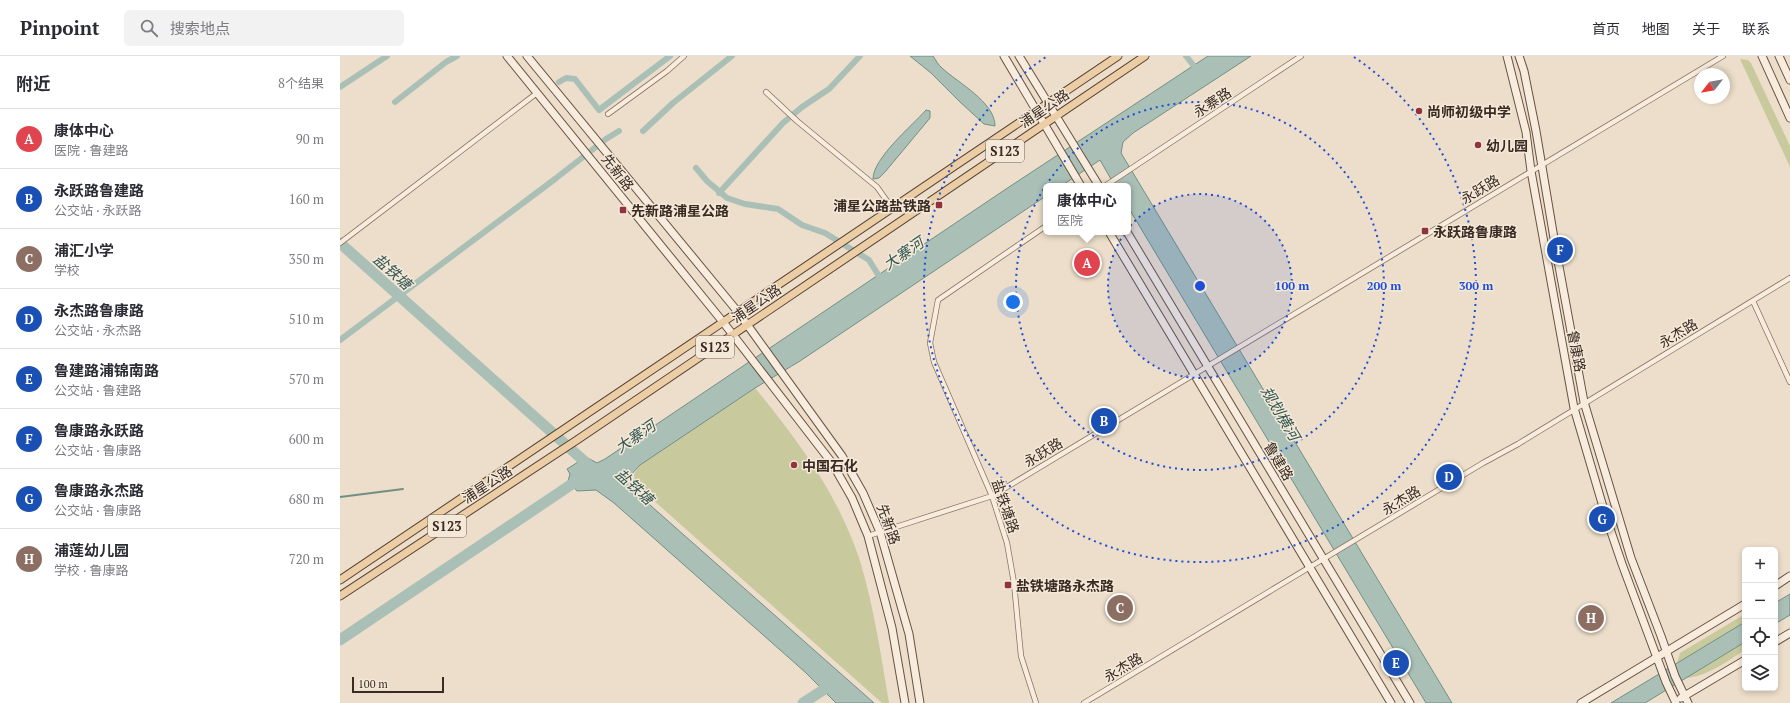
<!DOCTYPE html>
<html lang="zh">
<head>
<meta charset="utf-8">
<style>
  body { margin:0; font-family:"PT Serif","Noto Sans SC",serif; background:#f2f2f3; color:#2b2b33 }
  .controls { position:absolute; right:12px; bottom:12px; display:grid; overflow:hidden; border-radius:6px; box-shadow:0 2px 6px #0003 }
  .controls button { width:36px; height:36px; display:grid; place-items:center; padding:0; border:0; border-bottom:1px solid #e1e1e2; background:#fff; color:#2b2b33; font:20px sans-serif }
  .compass { position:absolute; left:1354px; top:12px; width:36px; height:36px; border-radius:50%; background:#fff; box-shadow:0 2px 6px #0003; rotate:239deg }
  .scale { position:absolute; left:12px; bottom:10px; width:92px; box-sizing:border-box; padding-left:4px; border:2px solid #392a22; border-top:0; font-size:11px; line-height:14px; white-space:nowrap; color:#392a22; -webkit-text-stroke:3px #f4e9d9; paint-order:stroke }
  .you { position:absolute; left:673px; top:246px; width:14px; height:14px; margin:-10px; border:3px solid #fff; border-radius:50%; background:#1a73e8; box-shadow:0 0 0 6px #1a73e833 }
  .badge { display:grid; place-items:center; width:26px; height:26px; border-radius:50%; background:#7c3aed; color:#fff; font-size:13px; font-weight:700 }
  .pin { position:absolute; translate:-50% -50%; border:2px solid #fff; box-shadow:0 1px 4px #0006 }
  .popup { position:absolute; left:703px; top:127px; width:88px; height:52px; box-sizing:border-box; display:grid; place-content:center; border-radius:6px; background:#fff; filter:drop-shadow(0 1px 3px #0005); font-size:13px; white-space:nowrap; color:#7c7c81 }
  .popup b { font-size:15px; color:#2b2b33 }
  .popup::after { content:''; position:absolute; left:50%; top:100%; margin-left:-8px; border:8px solid transparent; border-top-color:#fff }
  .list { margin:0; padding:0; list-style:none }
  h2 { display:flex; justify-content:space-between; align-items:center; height:52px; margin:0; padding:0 16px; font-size:17px }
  h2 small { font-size:13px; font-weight:400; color:#7c7c81 }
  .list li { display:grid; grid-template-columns:26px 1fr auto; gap:12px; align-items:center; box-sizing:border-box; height:60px; padding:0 16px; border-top:1px solid #e1e1e2 }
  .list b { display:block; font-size:15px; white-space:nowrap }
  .list p { margin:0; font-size:13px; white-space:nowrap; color:#7c7c81 }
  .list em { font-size:13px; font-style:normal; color:#7c7c81 }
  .icon { flex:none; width:22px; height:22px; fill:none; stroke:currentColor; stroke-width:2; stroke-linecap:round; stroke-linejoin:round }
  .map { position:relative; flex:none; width:1450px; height:647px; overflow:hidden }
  header { display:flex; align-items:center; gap:24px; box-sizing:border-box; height:56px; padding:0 20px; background:#fff; border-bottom:1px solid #e1e1e2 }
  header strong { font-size:19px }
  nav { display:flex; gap:22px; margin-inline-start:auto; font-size:14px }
  .search { width:280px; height:36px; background:#f2f2f3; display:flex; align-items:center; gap:10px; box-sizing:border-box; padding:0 14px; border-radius:6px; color:#7c7c81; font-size:15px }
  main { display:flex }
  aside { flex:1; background:#fff }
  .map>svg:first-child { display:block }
</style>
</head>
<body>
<header>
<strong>Pinpoint</strong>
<div class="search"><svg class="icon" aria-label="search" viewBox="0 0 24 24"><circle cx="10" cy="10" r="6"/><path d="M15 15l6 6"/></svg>搜索地点</div>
<nav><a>首页</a><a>地图</a><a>关于</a><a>联系</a></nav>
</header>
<main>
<aside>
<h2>附近<small>8个结果</small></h2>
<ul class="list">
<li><span class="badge" style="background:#e0444e">A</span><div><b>康体中心</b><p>医院 · 鲁建路</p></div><em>90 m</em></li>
<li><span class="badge" style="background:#1a4fb4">B</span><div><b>永跃路鲁建路</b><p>公交站 · 永跃路</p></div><em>160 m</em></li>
<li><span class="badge" style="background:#8d6e63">C</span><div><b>浦汇小学</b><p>学校</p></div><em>350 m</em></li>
<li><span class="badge" style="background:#1a4fb4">D</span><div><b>永杰路鲁康路</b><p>公交站 · 永杰路</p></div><em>510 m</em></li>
<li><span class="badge" style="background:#1a4fb4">E</span><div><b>鲁建路浦锦南路</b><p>公交站 · 鲁建路</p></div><em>570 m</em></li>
<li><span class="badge" style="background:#1a4fb4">F</span><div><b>鲁康路永跃路</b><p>公交站 · 鲁康路</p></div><em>600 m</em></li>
<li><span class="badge" style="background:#1a4fb4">G</span><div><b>鲁康路永杰路</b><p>公交站 · 鲁康路</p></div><em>680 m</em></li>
<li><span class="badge" style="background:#8d6e63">H</span><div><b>浦莲幼儿园</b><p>学校 · 鲁康路</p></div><em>720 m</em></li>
</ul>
</aside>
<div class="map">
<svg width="1450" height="647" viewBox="0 0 1450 647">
  <rect width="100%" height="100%" fill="#ecdeca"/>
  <path fill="#c9c99e" d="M 1400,3 L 1408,4 L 1411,7 L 1450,90 L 1450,111 Z
    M 415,332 C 458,384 499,440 520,505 C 534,551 541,600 549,647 L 542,647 L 295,428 L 294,418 L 300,409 Z
    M 1405,558 L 1405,566 L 1337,607 L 1340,597 Z
    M 1405,586 L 1405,594 C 1387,605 1367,621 1345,622 Z"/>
  <path fill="#aac0b7" stroke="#718f84" d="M 570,0 L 593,0 C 596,4 598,9 602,12 C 618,27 655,46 655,70 L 644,68 L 620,46 L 591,17 Z
    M 868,0 L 911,0 L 793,77 L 783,86 L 781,97 L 1112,647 L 1086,647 L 788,151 L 788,130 L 775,130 L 760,104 L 721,130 L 706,130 L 706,140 L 460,305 L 415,332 L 300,409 L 290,420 L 289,428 L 293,434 L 534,647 L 496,647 L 465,616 L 274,447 L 256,434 L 237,435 L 228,425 L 230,418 L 227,413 L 246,401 L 257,407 L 265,403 L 663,135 Z
    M 586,54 L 590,55 L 590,62 L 545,116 L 539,122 L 533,123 C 533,102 573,69 586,54 Z
    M 1450,538 L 1450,559 L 1435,568 L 1435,547 Z
    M 1405,566 L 1405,586 L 1305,647 L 1271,647 Z"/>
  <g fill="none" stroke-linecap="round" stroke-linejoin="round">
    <path stroke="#718f84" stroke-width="2" d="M 0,441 L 63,433"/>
    <path stroke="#aac0b7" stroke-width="6" d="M 846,0 L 857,14
      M 219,26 L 226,22 L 235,23 L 259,54 L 330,0
      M 0,31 L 47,0
      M 55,46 L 106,6 L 117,0
      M 303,75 L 333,47 L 392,0
      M 356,112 L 367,125 L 387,142 L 405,148 L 438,153 L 462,169 L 485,177 L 529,204 L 542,225
      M 379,137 L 443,67 L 462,51 L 489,33 L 520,0
      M 0,284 L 215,123 L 266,83 L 279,75"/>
    <path stroke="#aac0b7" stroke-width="11" d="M 0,187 L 253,413
      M 0,584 L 241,422 L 244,422
      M 463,647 L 494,627"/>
    <g stroke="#87705f" stroke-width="6">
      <path id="street" d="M 426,36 L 457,65 L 537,131 L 552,152
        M 268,58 L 327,15 L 344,0
        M 765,130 L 961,0
        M 0,187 L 197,37
        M 1413,245 L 1450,326
        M 528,480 L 652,440 L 1383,0
        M 696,647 L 681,600 L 674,527 L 667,487 L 652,440 L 594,306 L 590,287 L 598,244 L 706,170
        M 744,647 L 1143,407 L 1178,388 L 1450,222"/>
    </g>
    <g stroke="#695242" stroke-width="9">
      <path id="secondary" d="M 167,0 L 383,266 L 492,407 L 512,442 L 528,480 L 552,572 L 565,647
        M 187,0 L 398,256 L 502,400 L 523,437 L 540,476 L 569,578 L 580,647
        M 664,0 L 741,130
        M 679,0 L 759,130
        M 1167,0 L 1186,76 L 1191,115 L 1234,352 L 1266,461 L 1282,508 L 1326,626 L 1336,647
        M 1179,0 L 1184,15 L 1196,75 L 1216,194 L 1244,346 L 1291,502 L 1321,580 L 1335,620 L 1348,647
        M 1422,0 L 1450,62
        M 1439,0 L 1450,24
        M 769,176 L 1051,647
        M 787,176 L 1070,647
        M 1435,530 L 1450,520
        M 1435,586 L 1450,577
        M 1341,642 L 1405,604
        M 1241,647 L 1405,548"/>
    </g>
    <g stroke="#553f33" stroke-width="9">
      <path id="primary" d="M 0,524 L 778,0
        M 0,540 L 237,384 L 805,0"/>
    </g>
    <use href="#street" stroke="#f7ecdd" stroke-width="4.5"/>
    <use href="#secondary" stroke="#f7ecdd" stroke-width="7"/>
    <use href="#primary" stroke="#ebcea5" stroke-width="7"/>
  </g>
  <circle cx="860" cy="230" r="92" fill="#1d4ed8" fill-opacity=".12"/>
  <g fill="none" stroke="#1d4ed8" stroke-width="2" stroke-dasharray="2 4">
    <circle cx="860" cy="230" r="92"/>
    <circle cx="860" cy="230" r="184"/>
    <path d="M1014 1A276 276 0 1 1 706 1"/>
  </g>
  <g fill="#91343e" stroke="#f4e9d9" stroke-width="1.5">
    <circle cx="1079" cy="55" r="4"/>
    <circle cx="1138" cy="89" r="4"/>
    <rect x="595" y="145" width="8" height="8" rx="2"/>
    <rect x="279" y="150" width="8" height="8" rx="2"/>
    <rect x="1081" y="171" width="8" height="8" rx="2"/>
    <circle cx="454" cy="409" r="4"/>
    <rect x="664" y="525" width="8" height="8" rx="2"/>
  </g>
  <g text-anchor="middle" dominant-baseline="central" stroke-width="3" stroke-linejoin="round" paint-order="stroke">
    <g fill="#f4e9d9" stroke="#716359" stroke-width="1">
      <rect x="646" y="84" width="38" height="22" rx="3"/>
      <rect x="356" y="280" width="38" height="22" rx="3"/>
      <rect x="88" y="459" width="38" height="22" rx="3"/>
    </g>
    <g font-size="13" font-weight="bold" fill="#392a22">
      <text x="665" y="95">S123</text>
      <text x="375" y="291">S123</text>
      <text x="107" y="470">S123</text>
    </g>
    <g font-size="14" fill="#392a22" stroke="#f4e9d9">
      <text transform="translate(872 46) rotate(-33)">永寨路</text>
      <text transform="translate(704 52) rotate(-34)">浦星公路</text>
      <text transform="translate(278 116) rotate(52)">先新路</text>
      <text transform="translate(1140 133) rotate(-31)">永跃路</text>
      <text transform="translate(416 247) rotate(-34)">浦星公路</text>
      <text transform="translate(1338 277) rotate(-31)">永杰路</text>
      <text transform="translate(1237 295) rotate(79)">鲁康路</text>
      <text transform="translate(703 396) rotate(-31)">永跃路</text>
      <text transform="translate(939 405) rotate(59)">鲁建路</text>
      <text transform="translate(147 428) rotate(-33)">浦星公路</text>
      <text transform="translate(1061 444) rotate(-31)">永杰路</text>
      <text transform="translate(666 450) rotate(71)">盐铁塘路</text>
      <text transform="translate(549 468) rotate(70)">先新路</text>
      <text transform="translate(783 611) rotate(-31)">永杰路</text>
    </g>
    <g font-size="14" font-weight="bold" fill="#392a22" stroke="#f4e9d9" text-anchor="start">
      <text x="1087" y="55">尚师初级中学</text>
      <text x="1146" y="89">幼儿园</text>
      <text x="591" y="149" text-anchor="end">浦星公路盐铁路</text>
      <text x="291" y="154">先新路浦星公路</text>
      <text x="1093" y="175">永跃路鲁康路</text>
      <text x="462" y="409">中国石化</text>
      <text x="676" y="529">盐铁塘路永杰路</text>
    </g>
    <g font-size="15" font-style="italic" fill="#325751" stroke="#f4e9d9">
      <text transform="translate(563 197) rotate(-34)">大寨河</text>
      <text transform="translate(53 215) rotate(42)">盐铁塘</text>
      <text transform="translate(941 357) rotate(59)">规划横河</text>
      <text transform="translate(295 380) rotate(-34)">大寨河</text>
      <text transform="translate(295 430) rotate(42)">盐铁塘</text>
    </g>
  </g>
  <circle cx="860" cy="230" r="6" fill="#1d4ed8" stroke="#f4e9d9" stroke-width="2"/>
  <g font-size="12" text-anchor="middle" font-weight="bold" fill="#1d4ed8" stroke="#f4e9d9" stroke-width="3" stroke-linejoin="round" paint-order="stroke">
    <text x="952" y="234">100 m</text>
    <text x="1044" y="234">200 m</text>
    <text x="1136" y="234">300 m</text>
  </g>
</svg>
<div class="controls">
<button>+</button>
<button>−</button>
<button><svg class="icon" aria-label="locate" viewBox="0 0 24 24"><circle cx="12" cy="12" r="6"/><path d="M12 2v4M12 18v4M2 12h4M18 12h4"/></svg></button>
<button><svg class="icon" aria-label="layers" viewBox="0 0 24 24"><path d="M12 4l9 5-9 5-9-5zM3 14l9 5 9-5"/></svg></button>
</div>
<svg class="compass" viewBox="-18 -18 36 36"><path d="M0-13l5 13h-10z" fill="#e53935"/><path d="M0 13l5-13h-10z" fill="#7c7c81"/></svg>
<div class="scale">100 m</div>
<div class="you"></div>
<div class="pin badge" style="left:747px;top:207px;background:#e0444e">A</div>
<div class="popup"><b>康体中心</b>医院</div>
<div class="pin badge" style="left:764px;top:365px;background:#1a4fb4">B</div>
<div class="pin badge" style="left:780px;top:552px;background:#8d6e63">C</div>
<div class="pin badge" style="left:1109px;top:421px;background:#1a4fb4">D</div>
<div class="pin badge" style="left:1056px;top:607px;background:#1a4fb4">E</div>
<div class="pin badge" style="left:1220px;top:194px;background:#1a4fb4">F</div>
<div class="pin badge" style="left:1262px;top:463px;background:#1a4fb4">G</div>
<div class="pin badge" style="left:1251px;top:562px;background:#8d6e63">H</div>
</div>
</main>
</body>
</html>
